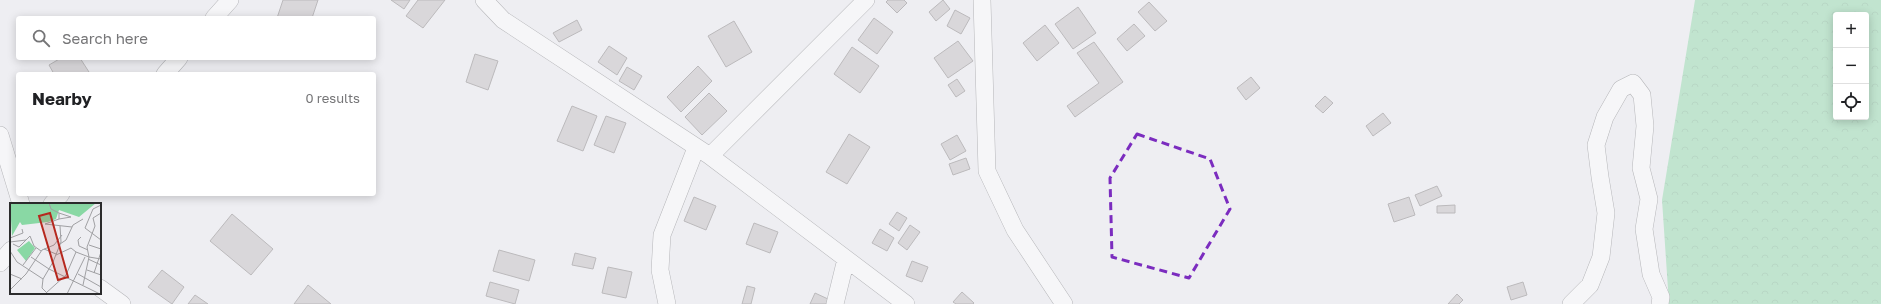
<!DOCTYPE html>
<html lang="en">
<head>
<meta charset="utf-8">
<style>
  body { margin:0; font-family:"Golos Text",sans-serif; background:#f2f2f2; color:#202124 }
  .controls { position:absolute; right:12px; top:12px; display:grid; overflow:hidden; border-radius:4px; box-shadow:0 2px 10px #0003 }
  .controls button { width:36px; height:36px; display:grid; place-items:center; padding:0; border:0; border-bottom:1px solid #e0e0e0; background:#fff; color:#202124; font:20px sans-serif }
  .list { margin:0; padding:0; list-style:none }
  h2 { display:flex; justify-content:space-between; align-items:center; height:52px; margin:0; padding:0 16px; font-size:17px }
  h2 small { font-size:13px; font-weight:400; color:#757577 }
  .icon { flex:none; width:22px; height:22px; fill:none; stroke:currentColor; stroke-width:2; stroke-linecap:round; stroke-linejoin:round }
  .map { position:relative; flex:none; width:1881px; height:304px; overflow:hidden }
  .search { position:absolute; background:#fff; box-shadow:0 2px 10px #0003; left:16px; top:16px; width:360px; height:44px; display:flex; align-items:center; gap:10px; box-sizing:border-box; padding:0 14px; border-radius:4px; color:#757577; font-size:15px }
  .panel { position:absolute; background:#fff; box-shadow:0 2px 10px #0003; left:16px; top:72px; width:360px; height:124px; border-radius:4px }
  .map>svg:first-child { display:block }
</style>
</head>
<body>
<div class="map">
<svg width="1881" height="304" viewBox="0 0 1881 304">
  <defs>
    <pattern id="forest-crowns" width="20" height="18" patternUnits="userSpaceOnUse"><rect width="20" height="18" fill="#89d8a4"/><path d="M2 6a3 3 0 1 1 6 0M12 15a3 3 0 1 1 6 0" fill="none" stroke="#76ba8e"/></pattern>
  </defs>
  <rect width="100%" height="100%" fill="#eeeef2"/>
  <path fill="url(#forest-crowns)" fill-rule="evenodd" d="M 1695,0 L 1881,0 L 1881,304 L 1669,304 L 1662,200 ZM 1836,15 L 1866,15 L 1866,117 L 1836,117 Z"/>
  <path fill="#bfbbbc" stroke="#7d797a" d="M 283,0 L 318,0 L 312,18 L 277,18 Z
    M 391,0 L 410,0 L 404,9 Z
    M 418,0 L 445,0 L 423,28 L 406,16 Z
    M 888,0 L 904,0 L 907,3 L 897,13 L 886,2 Z
    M 943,0 L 950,9 L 936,21 L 929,12 Z
    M 1149,2 L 1167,21 L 1155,31 L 1138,12 Z
    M 1078,7 L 1096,33 L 1073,49 L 1055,24 Z
    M 955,10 L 970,18 L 961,34 L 947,26 Z
    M 874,18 L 893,32 L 877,54 L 858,40 Z
    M 577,20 L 582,30 L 559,42 L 553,33 Z
    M 734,21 L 752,52 L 726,67 L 708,36 Z
    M 1134,24 L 1145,36 L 1127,51 L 1117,39 Z
    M 1045,25 L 1059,43 L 1037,61 L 1023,43 Z
    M 958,41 L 973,61 L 948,78 L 934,58 Z
    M 1094,42 L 1123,82 L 1075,117 L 1067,106 L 1099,83 L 1077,53 Z
    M 609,46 L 627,58 L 617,75 L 598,62 Z
    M 852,47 L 879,66 L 860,93 L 834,74 Z
    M 475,54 L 498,61 L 488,90 L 466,82 Z
    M 61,58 L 80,58 L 89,72 L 85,74 L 54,74 L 49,65 Z
    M 698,66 L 712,81 L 681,112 L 667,97 Z
    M 627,67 L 642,76 L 634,90 L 619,81 Z
    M 1251,77 L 1260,88 L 1246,100 L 1237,88 Z
    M 957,79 L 965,91 L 956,97 L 948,85 Z
    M 709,93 L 727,111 L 702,135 L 685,117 Z
    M 1325,96 L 1333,103 L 1323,113 L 1315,106 Z
    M 572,106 L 597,116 L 583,151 L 557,141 Z
    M 1383,113 L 1391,123 L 1373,136 L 1366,126 Z
    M 606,116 L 626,123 L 614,153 L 594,145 Z
    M 849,134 L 870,147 L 847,184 L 826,172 Z
    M 957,135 L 966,151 L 950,160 L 941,144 Z
    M 966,158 L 970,169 L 953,175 L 949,164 Z
    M 1437,186 L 1442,196 L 1420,206 L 1415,195 Z
    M 694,197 L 716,206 L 706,230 L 684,221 Z
    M 1409,197 L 1415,215 L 1394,222 L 1388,204 Z
    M 1455,205 L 1455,213 L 1437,213 L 1437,206 Z
    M 897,212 L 907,218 L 899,231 L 889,224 Z
    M 232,214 L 273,249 L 251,275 L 210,241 Z
    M 754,223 L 778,232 L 770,253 L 746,244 Z
    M 910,225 L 920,232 L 907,250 L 898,243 Z
    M 880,229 L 894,238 L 887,251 L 872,243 Z
    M 499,250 L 535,260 L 529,281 L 493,271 Z
    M 575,253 L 596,258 L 593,269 L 572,265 Z
    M 912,261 L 928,267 L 922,282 L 906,276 Z
    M 608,267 L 632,272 L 626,298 L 602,293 Z
    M 162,270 L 184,287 L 172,304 L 148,287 Z
    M 490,282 L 519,290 L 515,304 L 486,296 Z
    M 1523,282 L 1527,295 L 1511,300 L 1507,287 Z
    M 308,285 L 331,304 L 294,304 Z
    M 747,286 L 755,288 L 751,304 L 742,304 Z
    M 962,292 L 974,303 L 973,304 L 956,304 L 953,302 Z
    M 815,293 L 828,299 L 826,304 L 810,304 Z
    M 1457,294 L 1463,300 L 1459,304 L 1448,304 Z
    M 195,295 L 208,304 L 188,304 Z"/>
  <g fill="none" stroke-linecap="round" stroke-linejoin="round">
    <g stroke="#717275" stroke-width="18">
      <path id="minor" d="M 484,0 L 503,20 L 710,156 L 906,304
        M 982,0 L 987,171 L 1015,230 L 1064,304
        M 214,18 L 230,0
        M 165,74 L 179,58
        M 0,135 L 21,204
        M 710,156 L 866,0
        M 52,204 L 61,194
        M 0,263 L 11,250
        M 100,288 L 122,304
        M 667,304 L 660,270 L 662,235 L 696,148
        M 835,304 L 846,259
        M 1571,304 L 1590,285 L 1601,257 L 1606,213 L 1600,177 L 1596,145 L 1605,117 L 1621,89 L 1633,83 L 1642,95 L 1645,126 L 1641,168 L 1649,199 L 1644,229 L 1651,274 L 1661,297 L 1660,304"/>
    </g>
    <use href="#minor" stroke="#fff" stroke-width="17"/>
  </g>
  <path d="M0 0H1881V304H0ZM 1137,134 L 1210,159 L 1230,209 L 1189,278 L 1112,257 L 1110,178 Z" fill="#eeeef2" fill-opacity=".55" fill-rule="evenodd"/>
  <path fill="none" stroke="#7b2cbf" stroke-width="3" stroke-dasharray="8 5" stroke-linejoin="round" d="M 1137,134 L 1210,159 L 1230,209 L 1189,278 L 1112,257 L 1110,178 Z"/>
  <g transform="translate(10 203)">
    <rect width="91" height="91" fill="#eeeef2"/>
    <path d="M 19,38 L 25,45 L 16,58 L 7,47 Z" fill="#89d8a4"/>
    <path d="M 0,0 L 86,0 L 69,14 L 49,7 L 46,16 L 38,19 L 12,22 L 10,19 L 2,33 Z" fill="#89d8a4"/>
    <path fill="none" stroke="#a0a0a3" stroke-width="1" d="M 39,0 L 41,6 L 49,10 L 49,16 L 35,21 L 62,24M 91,2 L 83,6 L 75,25 L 91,37M 49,10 L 61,14 L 49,16M 71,34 L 68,37 L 69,43 L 78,47M 0,35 L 13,30 L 12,26M 0,39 L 16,37M 3,41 L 9,44 L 20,33 L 24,43 L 31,48M 50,41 L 56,37 L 63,22 L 73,16M 79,42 L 91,46M 34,46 L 46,51M 0,48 L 7,59 L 33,76M 46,52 L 61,45 L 66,49M 21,54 L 39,66 L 90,91M 78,56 L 91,62M 13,62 L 26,45M 77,67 L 91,72M 84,70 L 91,49M 0,71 L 12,76M 68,71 L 91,84M 73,82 L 79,54 L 91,56M 0,87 L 16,71 L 32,47 L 44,42 L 52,32M 36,90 L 56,72 L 66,49 L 79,54 L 77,44 L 85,23 L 83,15 L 91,10M 37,90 L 32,85 L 33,76 L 43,59 L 51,39 L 50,23M 57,91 L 75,54"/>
    <path fill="#b6281e" fill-opacity="0.15" stroke="#b6281e" stroke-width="2" d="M 40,10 L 58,74 L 48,77 L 29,13 Z"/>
    <rect width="91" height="91" fill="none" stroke="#2c2c2d" stroke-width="2"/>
  </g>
</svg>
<div class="controls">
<button>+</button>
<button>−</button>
<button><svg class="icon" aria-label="locate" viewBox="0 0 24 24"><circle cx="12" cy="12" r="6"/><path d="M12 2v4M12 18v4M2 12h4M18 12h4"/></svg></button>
</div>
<div class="search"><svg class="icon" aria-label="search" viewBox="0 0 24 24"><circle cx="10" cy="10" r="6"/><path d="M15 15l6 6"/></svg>Search here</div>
<section class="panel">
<h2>Nearby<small>0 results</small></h2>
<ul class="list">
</ul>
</section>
</div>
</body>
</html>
